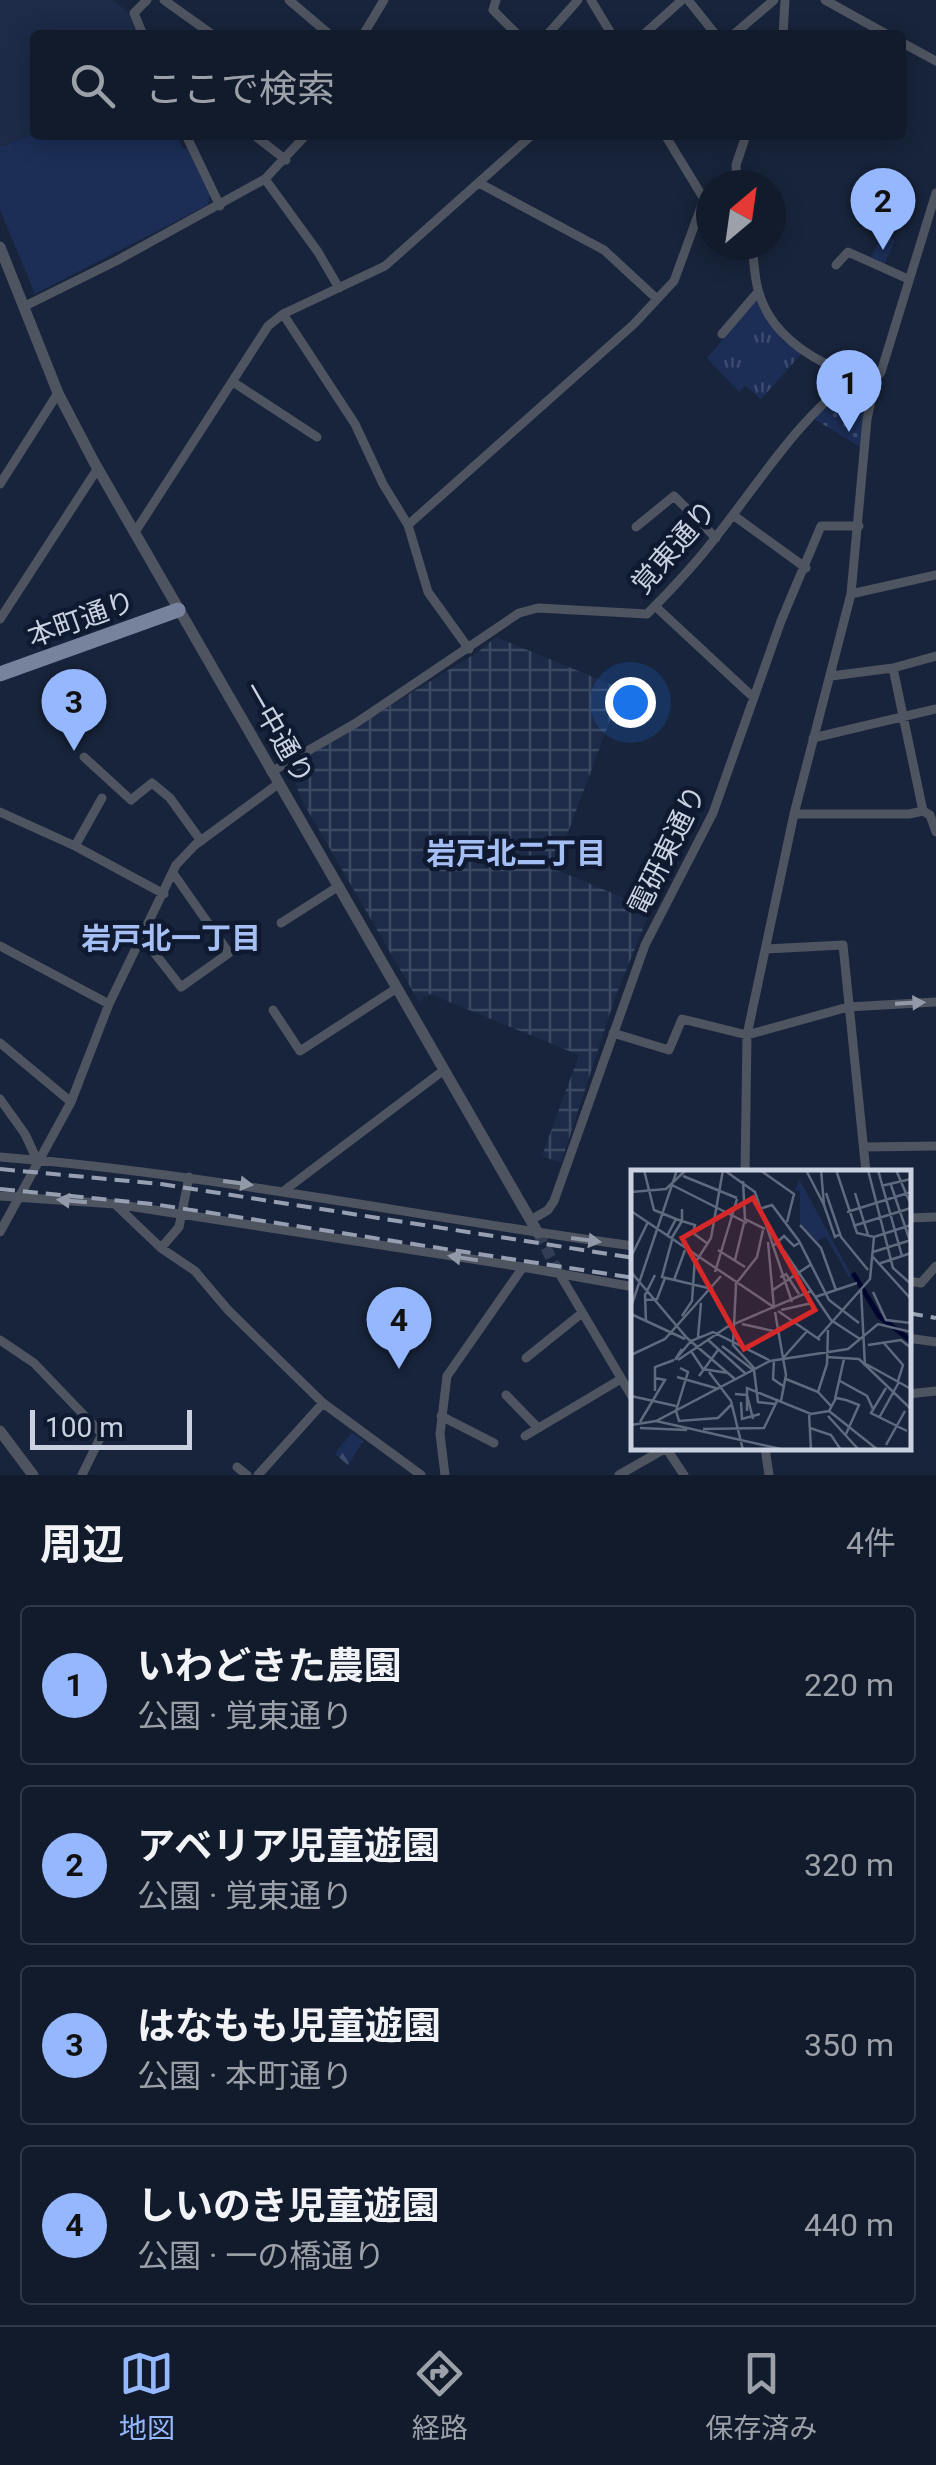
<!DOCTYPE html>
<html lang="ja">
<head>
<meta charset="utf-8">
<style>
  body { margin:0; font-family:Roboto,"Noto Sans JP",sans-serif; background:#1f2838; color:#f1f3f6 }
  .compass { position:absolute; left:696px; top:170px; width:90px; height:90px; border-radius:50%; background:#121b2c; box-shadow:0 5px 25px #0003; rotate:29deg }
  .scale { position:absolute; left:30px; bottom:25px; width:162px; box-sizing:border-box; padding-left:10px; border:5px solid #cad2e2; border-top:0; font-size:28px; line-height:35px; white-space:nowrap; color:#cad2e2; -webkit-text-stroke:8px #0f1a31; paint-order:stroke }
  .you { position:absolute; left:630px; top:702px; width:35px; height:35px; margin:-25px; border:8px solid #fff; border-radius:50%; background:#1a73e8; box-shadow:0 0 0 15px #1a73e833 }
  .badge { display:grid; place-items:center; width:65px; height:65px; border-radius:50%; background:#94b7fd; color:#111; font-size:32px; font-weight:700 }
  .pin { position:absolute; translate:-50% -82px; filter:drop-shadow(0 2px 5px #0008) }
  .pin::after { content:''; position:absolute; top:52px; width:35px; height:30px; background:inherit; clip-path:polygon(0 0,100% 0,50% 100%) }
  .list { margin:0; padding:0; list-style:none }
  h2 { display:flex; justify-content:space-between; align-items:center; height:130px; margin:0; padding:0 40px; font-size:42px }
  h2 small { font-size:32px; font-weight:400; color:#9ca1a9 }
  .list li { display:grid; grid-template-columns:65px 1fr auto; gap:30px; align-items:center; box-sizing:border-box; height:160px; margin:0 20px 20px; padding:0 20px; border:2px solid #313948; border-radius:10px }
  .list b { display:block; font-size:38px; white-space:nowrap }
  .list p { margin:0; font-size:32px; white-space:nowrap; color:#9ca1a9 }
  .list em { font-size:32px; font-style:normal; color:#9ca1a9 }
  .icon { flex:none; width:55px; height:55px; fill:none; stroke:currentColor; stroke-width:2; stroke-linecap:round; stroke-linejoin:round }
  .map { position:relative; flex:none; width:936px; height:1475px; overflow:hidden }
  .search { position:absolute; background:#121b2c; box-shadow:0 5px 25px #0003; left:30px; right:30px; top:30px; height:110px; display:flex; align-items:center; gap:25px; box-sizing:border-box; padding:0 35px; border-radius:10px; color:#9ca1a9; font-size:38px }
  .sheet { height:850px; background:#121b2c }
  nav { display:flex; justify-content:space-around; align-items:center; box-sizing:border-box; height:140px; border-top:2px solid #313948; background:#121b2c; font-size:28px; color:#9ca1a9 }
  nav a { display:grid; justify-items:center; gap:5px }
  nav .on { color:#94b7fd }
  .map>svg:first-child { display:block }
</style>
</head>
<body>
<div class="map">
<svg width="936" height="1475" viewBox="0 0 936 1475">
  <defs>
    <pattern id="industrial-grid" width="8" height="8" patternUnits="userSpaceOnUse" patternTransform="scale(2.5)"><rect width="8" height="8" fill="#1d2b48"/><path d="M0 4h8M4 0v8" fill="none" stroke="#3c4962"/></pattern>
    <pattern id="grass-tufts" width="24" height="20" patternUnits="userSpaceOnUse" patternTransform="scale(2.5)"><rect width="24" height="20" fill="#1c2e56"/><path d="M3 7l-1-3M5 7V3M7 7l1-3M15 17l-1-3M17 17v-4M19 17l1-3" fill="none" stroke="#3c4b6e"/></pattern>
    <pattern id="forest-firs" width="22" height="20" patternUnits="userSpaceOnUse" patternTransform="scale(2.5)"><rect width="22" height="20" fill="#1c2e56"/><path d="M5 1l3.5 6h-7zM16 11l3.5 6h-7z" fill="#3c4b6e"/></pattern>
    <pattern id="garden-dots" width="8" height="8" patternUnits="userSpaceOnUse" patternTransform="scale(2.5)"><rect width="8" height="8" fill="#1c2e56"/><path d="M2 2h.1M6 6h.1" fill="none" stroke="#3c4b6e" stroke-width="1.8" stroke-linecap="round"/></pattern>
  </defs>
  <rect width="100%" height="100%" fill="#18243b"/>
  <path fill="#1d2b48" d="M 0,0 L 113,0 L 130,14 L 140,35 L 35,35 L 35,134 L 0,147 Z"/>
  <path fill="url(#industrial-grid)" d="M 496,637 L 622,689 L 554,869 L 651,909 L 616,995 L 561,1163 L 542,1156 L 579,1055 L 430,994 L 419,1002 L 301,799 L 290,767 L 478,652 Z"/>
  <path fill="url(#grass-tufts)" d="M 757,300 L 782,340 L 802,353 L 761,399 L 745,386 L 739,392 L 707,358 Z"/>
  <path fill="url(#forest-firs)" d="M 352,1432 L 363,1441 L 348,1465 L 335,1454 Z"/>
  <path fill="#1c2e56" d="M 35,134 L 135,135 L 138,139 L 149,135 L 177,135 L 183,149 L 187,148 L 210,193 L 208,205 L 35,294 L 0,210 L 0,147 Z
    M 882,235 L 895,240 L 883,268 L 870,259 Z"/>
  <path fill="url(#garden-dots)" d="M 832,395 L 865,413 L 860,447 L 811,417 Z"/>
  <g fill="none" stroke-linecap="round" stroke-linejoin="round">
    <path stroke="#333e54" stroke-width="11" stroke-dasharray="11 5.5" stroke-linecap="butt" d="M 538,1233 L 559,1273"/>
    <path stroke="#4e5460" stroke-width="9" d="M 164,0 L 213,35
      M 289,0 L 330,35
      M 496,0 L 493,10 L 518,35
      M 591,0 L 612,35
      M 688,0 L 716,35
      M 825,0 L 888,35
      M 143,35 L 134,13 L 147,0
      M 363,35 L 384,0
      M 547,35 L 578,0
      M 643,35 L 682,0
      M 733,35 L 774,0
      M 783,35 L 785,0
      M 901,42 L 936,61
      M 186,135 L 220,206
      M 254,135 L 286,160
      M 665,135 L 704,199 L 711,202
      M 265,179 L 318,252 L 339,288
      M 479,183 L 604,250 L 657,299
      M 737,185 L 736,165 L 746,135
      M 752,245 C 754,260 754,278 759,293 C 773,341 829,373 876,378
      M 836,265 L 848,252 L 908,279
      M 25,306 L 116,261 L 265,179 L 306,135
      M 283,314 L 355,424 L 383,484 L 408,525 L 428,592 L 469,649
      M 722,334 L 758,292
      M 233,382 L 317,437
      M 0,484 L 58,393
      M 733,515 L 806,568
      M 408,525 L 634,324 L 674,281 L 704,199
      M 636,527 L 674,496 L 716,538
      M 135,532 L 268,326 L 283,314 L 385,266 L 532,135
      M 851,594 L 936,575
      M 655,606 L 753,697
      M 0,619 L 98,468
      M 893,668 L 923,811 L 930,815 L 936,832
      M 831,676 L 893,668 L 936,656
      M 813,738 L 936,709
      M 84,757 L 131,800 L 152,783 L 170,798 L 201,841
      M 271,772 L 356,723 L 519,613 L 538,608 L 647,614 C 672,589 698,561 719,533 C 763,477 798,419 856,376
      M 0,812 L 75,846 L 164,894
      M 794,814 L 909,814 L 923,811
      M 75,846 L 102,798
      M 281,923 L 339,886
      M 142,937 L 181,987 L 229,953 L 173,873
      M 0,946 L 109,1004
      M 766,949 L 843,945 L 866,1172
      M 273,1010 L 300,1051 L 397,988
      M 613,1033 L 669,1050 L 682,1019 L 747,1035 L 848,1007 L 936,1002
      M 0,1043 L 71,1102
      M 0,1099 L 25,1134 L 37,1160
      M 864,1147 L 936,1146
      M 0,1157 C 213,1174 422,1218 634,1246
      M 745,1172 L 747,1035 L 794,814 L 851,594 L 867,419 L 876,378 L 881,372 L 936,193
      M 285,1190 L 444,1070
      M 0,1196 L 115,1204 L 523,1267 L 634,1287
      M 117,1206 L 161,1248 L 195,1271 L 228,1310 L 323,1403 L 421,1475
      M 908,1218 L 936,1217
      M 531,1220 L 548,1210 L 554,1201 L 645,945 L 713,813 L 781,621 L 821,526 L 859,526
      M 0,1232 L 71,1102 L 109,1004 L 176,865 L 195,845 L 278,784
      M 161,1248 L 179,1227 L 189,1177
      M 559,1273 L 634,1400
      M 908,1281 L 921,1283 L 936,1266
      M 908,1338 L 936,1342
      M 0,1340 L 34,1363 L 102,1434 L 82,1475
      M 526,1358 L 582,1313
      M 908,1394 L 936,1391
      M 506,1395 L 538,1428
      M 441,1416 L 494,1443
      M 525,1436 L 621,1379
      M 666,1448 L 684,1475
      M 765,1448 L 769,1475
      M 237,1467 L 247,1475
      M 258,1475 L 323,1403
      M 445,1475 L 440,1434 L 447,1376 L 523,1267
      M 619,1475 L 666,1448"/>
    <path stroke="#4e5460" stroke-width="11" d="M 0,247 L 58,393 L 94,462 L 538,1233
      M 0,1431 L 33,1475"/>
    <path stroke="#77839c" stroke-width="15" d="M 0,674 L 178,610"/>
    <path stroke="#97a0b2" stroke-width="4" stroke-dasharray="15 8" stroke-linecap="butt" d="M 0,1169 L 161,1184 L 634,1258
      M 0,1189 L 153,1204 L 634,1278
      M 908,1313 L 936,1318"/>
  </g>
  <defs><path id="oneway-solid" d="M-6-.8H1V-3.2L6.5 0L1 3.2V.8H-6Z" transform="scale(2.5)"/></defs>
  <g fill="#9299a8">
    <use href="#oneway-solid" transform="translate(910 1003) rotate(-3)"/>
    <use href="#oneway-solid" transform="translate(238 1183) rotate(8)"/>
    <use href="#oneway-solid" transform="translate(72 1201) rotate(-175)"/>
    <use href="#oneway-solid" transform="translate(586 1240) rotate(8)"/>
    <use href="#oneway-solid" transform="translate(463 1258) rotate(-171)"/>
  </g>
  <g text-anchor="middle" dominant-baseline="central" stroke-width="9" stroke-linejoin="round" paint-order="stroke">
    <g font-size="28" fill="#cad2e2" stroke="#0f1a31">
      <text transform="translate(674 547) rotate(-49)">覚東通り</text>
      <text transform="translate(81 619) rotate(-20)">本町通り</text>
      <text transform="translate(278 733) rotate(60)">一中通り</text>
      <text transform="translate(667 850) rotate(-64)">電研東通り</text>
    </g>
    <g font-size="30" font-weight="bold" fill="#a5bff4" stroke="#0f1a31">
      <text x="516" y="853">岩戸北二丁目</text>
      <text x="171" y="938">岩戸北一丁目</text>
    </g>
  </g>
  <g transform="translate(631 1170)">
    <rect width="280" height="280" fill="#18243b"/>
    <path d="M 168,9 L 221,106 L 218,107 L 195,67 L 186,71 L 169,54 L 169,20 L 164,22 Z" fill="#1c2e56"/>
    <path fill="none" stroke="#00062e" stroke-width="5" d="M 222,103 L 248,146 L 280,171"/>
    <path fill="none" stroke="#5f6a7e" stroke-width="2.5" d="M 13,0 L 23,40 L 45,49M 93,0 L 124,22 L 161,132M 129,0 L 163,24 L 156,52M 175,0 L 193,35M 190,0 L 193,35M 205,0 L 226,63 L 243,67 L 280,55M 237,0 L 262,98 L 280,114M 247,0 L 271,86M 265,0 L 280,35M 52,6 L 106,28M 112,11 L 114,49 L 134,59M 41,15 L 116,53M 260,15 L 280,74M 250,16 L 280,9M 0,22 L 35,19 L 55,0M 195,23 L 210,67 L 237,100M 224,23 L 237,65M 193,35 L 204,67 L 209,64M 128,39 L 141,35 L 168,71 L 198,130 L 228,153M 0,41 L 144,138M 216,42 L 280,22M 169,55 L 190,78 L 205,120M 222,56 L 280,38M 36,66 L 45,49 L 51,51 L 51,39M 40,69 L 51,51 L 64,55 L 62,63 L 77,74M 41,70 L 31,107 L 77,118M 137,72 L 143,138M 141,77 L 153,66 L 163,76 L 168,73M 87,80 L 114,97M 153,81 L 200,150 L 229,169M 242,82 L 280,70M 0,87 L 17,52M 242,87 L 280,129M 66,90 L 80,68 L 92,0M 104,90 L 113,53M 247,94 L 280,83M 0,102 L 56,168 L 105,210M 84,102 L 106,29M 149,107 L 155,104 L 168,124M 43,110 L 54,80M 104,115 L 126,87 L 132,60M 105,115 L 102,175 L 124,199M 142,120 L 179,95M 230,120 L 234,196M 242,122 L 255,150 L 280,153M 184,127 L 226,113M 14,130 L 26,129 L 34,108M 0,137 L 46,0M 150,140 L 181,133M 147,141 L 189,170M 144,142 L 155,205 L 150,231M 0,144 L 54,169M 51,146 L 61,131 L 64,88M 15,152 L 14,125 L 24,105M 111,154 L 147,162M 197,160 L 196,194 L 187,222 L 200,236M 67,167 L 70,133M 76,169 L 115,204M 186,169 L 239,109 L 243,67M 252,172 L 272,195 L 267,211M 237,175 L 270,170 L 280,178M 91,176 L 122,200M 51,179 L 44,190 L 60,171 L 82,162 L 138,190M 60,181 L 72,199 L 97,203M 0,185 L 34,169 L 90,106M 153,187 L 177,160M 195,187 L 228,189 L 280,239M 47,190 L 96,157 L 180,121M 143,190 L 142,209 L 152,216M 235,194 L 280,219M 49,198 L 57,202 L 45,241 L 48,251 L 87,248 L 100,235M 123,200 L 127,232 L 144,234M 78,202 L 100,231M 68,206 L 87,180M 46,207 L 88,219M 155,209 L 187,222M 209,211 L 236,226 L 242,239M 255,218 L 240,243 L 276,261M 24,221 L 24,197 L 43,190M 104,224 L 116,225 L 122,249M 0,226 L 45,236M 204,229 L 213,189M 100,231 L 112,280M 110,232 L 111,249 L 129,244M 116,241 L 116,218 L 180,244 L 198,241 L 205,228 L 215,230 L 228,235 L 215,264M 198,241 L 247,280M 178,243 L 180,280M 197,246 L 228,280M 248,248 L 268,212M 25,251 L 154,280M 9,252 L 34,210 L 24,208M 0,255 L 25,251 L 139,191 L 217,179 L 247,154 L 280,162M 9,258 L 56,260M 179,258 L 200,265 L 210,280M 72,259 L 133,258 L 147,229M 255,275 L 274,241"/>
    <path fill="#d62828" fill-opacity="0.15" stroke="#d62828" stroke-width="5" d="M 122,28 L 184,140 L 113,179 L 51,68 Z"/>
    <rect width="280" height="280" fill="none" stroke="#cad2e2" stroke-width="5"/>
  </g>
</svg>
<svg class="compass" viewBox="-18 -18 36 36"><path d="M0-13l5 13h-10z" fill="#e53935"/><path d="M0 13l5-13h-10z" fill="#9ca1a9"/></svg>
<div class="scale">100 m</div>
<div class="you"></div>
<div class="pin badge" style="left:849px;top:432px">1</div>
<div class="pin badge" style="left:883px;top:250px">2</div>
<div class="pin badge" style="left:74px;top:751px">3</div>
<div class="pin badge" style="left:399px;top:1369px">4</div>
<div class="search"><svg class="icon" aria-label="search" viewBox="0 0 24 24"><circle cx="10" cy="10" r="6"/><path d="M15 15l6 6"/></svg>ここで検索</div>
</div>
<section class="sheet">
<h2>周辺<small>4件</small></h2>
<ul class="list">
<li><span class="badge">1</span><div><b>いわどきた農園</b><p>公園 · 覚東通り</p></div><em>220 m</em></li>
<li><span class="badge">2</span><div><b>アベリア児童遊園</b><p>公園 · 覚東通り</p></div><em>320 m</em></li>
<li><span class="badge">3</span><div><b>はなもも児童遊園</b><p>公園 · 本町通り</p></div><em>350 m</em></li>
<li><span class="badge">4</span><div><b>しいのき児童遊園</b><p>公園 · 一の橋通り</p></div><em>440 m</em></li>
</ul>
</section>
<nav>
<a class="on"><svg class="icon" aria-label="map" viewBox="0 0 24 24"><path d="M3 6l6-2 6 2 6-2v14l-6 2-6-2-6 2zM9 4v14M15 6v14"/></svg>地図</a>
<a><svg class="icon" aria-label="directions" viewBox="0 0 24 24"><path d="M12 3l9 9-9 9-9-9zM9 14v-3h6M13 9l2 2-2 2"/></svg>経路</a>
<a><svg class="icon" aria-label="saved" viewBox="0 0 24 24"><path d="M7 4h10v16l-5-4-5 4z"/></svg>保存済み</a>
</nav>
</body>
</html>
